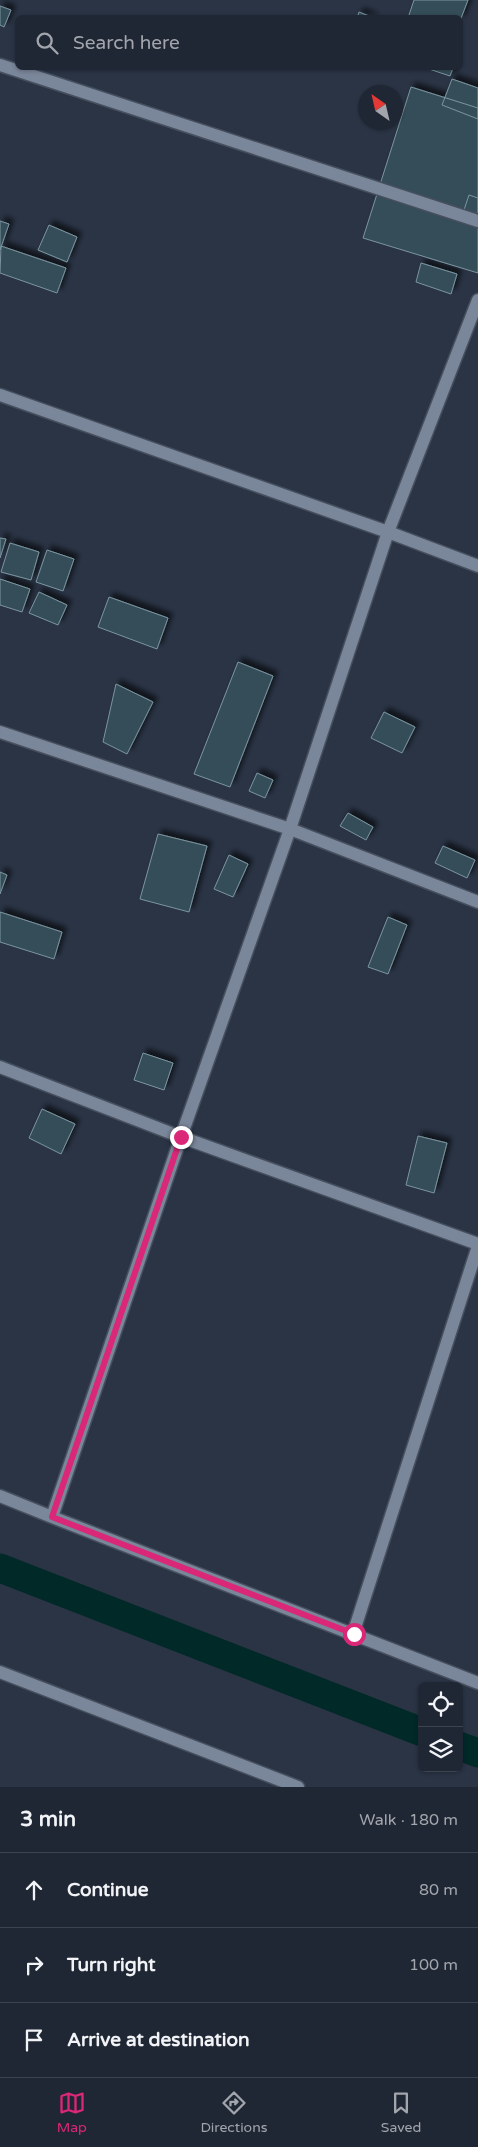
<!DOCTYPE html>
<html lang="en">
<head>
<meta charset="utf-8">
<style>
  body { margin:0; font-family:"Varela Round",sans-serif; background:#282f3c; color:#f1f3f6 }
  .controls { position:absolute; right:15px; bottom:15px; display:grid; overflow:hidden; border-radius:8px; box-shadow:0 1px 4px #0004 }
  .controls button { width:45px; height:45px; display:grid; place-items:center; padding:0; border:0; border-bottom:1px solid #3d444f; background:#202734; color:#f1f3f6; font:25px sans-serif }
  .compass { position:absolute; left:358px; top:85px; width:45px; height:45px; border-radius:50%; background:#202734; box-shadow:0 1px 4px #0004; rotate:326deg }
  .stop { position:absolute; width:15px; height:15px; margin:-11px; border:4px solid #db2777; border-radius:50%; background:#fff }
  .stop.end { background:#db2777; border-color:#fff; box-shadow:0 1px 5px #0008 }
  .list { margin:0; padding:0; list-style:none }
  h2 { display:flex; justify-content:space-between; align-items:center; height:65px; margin:0; padding:0 20px; font-size:21px }
  h2 small { font-size:16px; font-weight:400; color:#a2a5ac }
  .list li { display:grid; grid-template-columns:32px 1fr auto; gap:15px; align-items:center; box-sizing:border-box; height:75px; padding:0 20px; border-top:1px solid #3d444f }
  .list b { display:block; font-size:19px; white-space:nowrap }
  .list em { font-size:16px; font-style:normal; color:#a2a5ac }
  .icon { flex:none; width:28px; height:28px; fill:none; stroke:currentColor; stroke-width:2; stroke-linecap:round; stroke-linejoin:round }
  .map { position:relative; flex:none; width:478px; height:1787px; overflow:hidden }
  .search { position:absolute; background:#202734; box-shadow:0 1px 4px #0004; left:15px; right:15px; top:15px; height:55px; display:flex; align-items:center; gap:12px; box-sizing:border-box; padding:0 18px; border-radius:8px; color:#a2a5ac; font-size:19px }
  .sheet { height:290px; background:#202734 }
  nav { display:flex; justify-content:space-around; align-items:center; box-sizing:border-box; height:70px; border-top:1px solid #3d444f; background:#202734; font-size:14px; color:#a2a5ac }
  nav a { display:grid; justify-items:center; gap:2px }
  nav .on { color:#db2777 }
  .map>svg:first-child { display:block }
</style>
</head>
<body>
<div class="map">
<svg width="478" height="1787" viewBox="0 0 478 1787">
  <defs>
    <filter id="shadow"><feDropShadow dx="4.5" dy="-4.5" stdDeviation="2.5" flood-color="#0009"/></filter>
  </defs>
  <rect width="100%" height="100%" fill="#2a3445"/>
  <g fill="none" stroke-linecap="round" stroke-linejoin="round">
    <path stroke="#002928" stroke-width="29" d="M 0,1568 L 422,1732
      M 459,1746 L 478,1753"/>
  </g>
  <path fill="#364e58" stroke="#7b95a0" filter="url(#shadow)" d="M 414,0 L 468,0 L 460,21 L 460,18 L 408,18 Z
    M 0,6 L 11,10 L 4,27 L 0,25 Z
    M 359,12 L 374,18 L 357,18 Z
    M 426,68 L 453,68 L 450,76 Z
    M 452,79 L 478,88 L 478,119 L 442,105 Z
    M 411,87 L 478,108 L 478,273 L 363,238 Z
    M 469,195 L 478,198 L 478,215 L 464,210 Z
    M 0,221 L 9,224 L 0,250 Z
    M 49,225 L 77,237 L 67,262 L 38,250 Z
    M 1,246 L 66,268 L 57,293 L 0,273 Z
    M 421,263 L 457,274 L 451,294 L 416,282 Z
    M 0,538 L 6,539 L 0,558 Z
    M 10,543 L 39,552 L 31,580 L 1,572 Z
    M 47,550 L 74,559 L 63,591 L 36,582 Z
    M 0,579 L 30,589 L 22,612 L 0,605 Z
    M 39,592 L 67,605 L 58,625 L 29,613 Z
    M 109,597 L 168,618 L 157,649 L 98,627 Z
    M 238,662 L 273,676 L 230,787 L 194,774 Z
    M 116,684 L 153,702 L 127,754 L 103,742 Z
    M 384,712 L 415,727 L 402,753 L 371,738 Z
    M 257,773 L 273,780 L 265,798 L 249,791 Z
    M 348,813 L 373,827 L 366,840 L 340,826 Z
    M 158,834 L 207,846 L 189,912 L 140,899 Z
    M 443,846 L 475,860 L 467,878 L 435,863 Z
    M 229,855 L 248,864 L 233,897 L 214,889 Z
    M 0,872 L 7,875 L 0,894 Z
    M 0,912 L 62,932 L 54,959 L 0,942 Z
    M 388,917 L 407,925 L 388,974 L 368,967 Z
    M 143,1053 L 173,1063 L 164,1090 L 134,1080 Z
    M 42,1109 L 75,1124 L 61,1154 L 29,1138 Z
    M 418,1136 L 447,1143 L 434,1193 L 406,1185 Z"/>
  <g fill="none" stroke-linecap="round" stroke-linejoin="round">
    <g stroke="#464f5e" stroke-width="15">
      <path id="minor" d="M 0,65 L 478,221
        M 0,395 L 388,532 L 478,566
        M 0,732 L 290,829 L 478,902
        M 0,1067 L 181,1137 L 478,1244
        M 0,1496 L 52,1517 L 181,1137 L 290,829 L 388,532 L 478,300
        M 52,1517 L 478,1683
        M 353,1634 L 478,1246
        M 0,1672 L 298,1787"/>
    </g>
    <use href="#minor" stroke="#7a869a" stroke-width="12"/>
  </g>
  <g fill="none" stroke-linecap="round" stroke-linejoin="round">
    <path stroke="#db2777" stroke-width="6" d="M 181,1137 L 52,1517 L 354,1634"/>
  </g>
</svg>
<div class="controls">
<button><svg class="icon" aria-label="locate" viewBox="0 0 24 24"><circle cx="12" cy="12" r="6"/><path d="M12 2v4M12 18v4M2 12h4M18 12h4"/></svg></button>
<button><svg class="icon" aria-label="layers" viewBox="0 0 24 24"><path d="M12 4l9 5-9 5-9-5zM3 14l9 5 9-5"/></svg></button>
</div>
<svg class="compass" viewBox="-18 -18 36 36"><path d="M0-13l5 13h-10z" fill="#e53935"/><path d="M0 13l5-13h-10z" fill="#a2a5ac"/></svg>
<div class="stop" style="left:354px;top:1634px"></div>
<div class="stop end" style="left:181px;top:1137px"></div>
<div class="search"><svg class="icon" aria-label="search" viewBox="0 0 24 24"><circle cx="10" cy="10" r="6"/><path d="M15 15l6 6"/></svg>Search here</div>
</div>
<section class="sheet">
<h2>3 min<small>Walk · 180 m</small></h2>
<ul class="list">
<li><svg class="icon" aria-label="ahead" viewBox="0 0 24 24"><path d="M12 20V5M6 11l6-6 6 6"/></svg><div><b>Continue</b></div><em>80 m</em></li>
<li><svg class="icon" aria-label="right" viewBox="0 0 24 24"><path d="M7 20v-9h11M14 6l5 5-5 5"/></svg><div><b>Turn right</b></div><em>100 m</em></li>
<li><svg class="icon" aria-label="arrive" viewBox="0 0 24 24"><path d="M6 21V4h12l-3 4 3 4H6"/></svg><div><b>Arrive at destination</b></div></li>
</ul>
</section>
<nav>
<a class="on"><svg class="icon" aria-label="map" viewBox="0 0 24 24"><path d="M3 6l6-2 6 2 6-2v14l-6 2-6-2-6 2zM9 4v14M15 6v14"/></svg>Map</a>
<a><svg class="icon" aria-label="directions" viewBox="0 0 24 24"><path d="M12 3l9 9-9 9-9-9zM9 14v-3h6M13 9l2 2-2 2"/></svg>Directions</a>
<a><svg class="icon" aria-label="saved" viewBox="0 0 24 24"><path d="M7 4h10v16l-5-4-5 4z"/></svg>Saved</a>
</nav>
</body>
</html>
